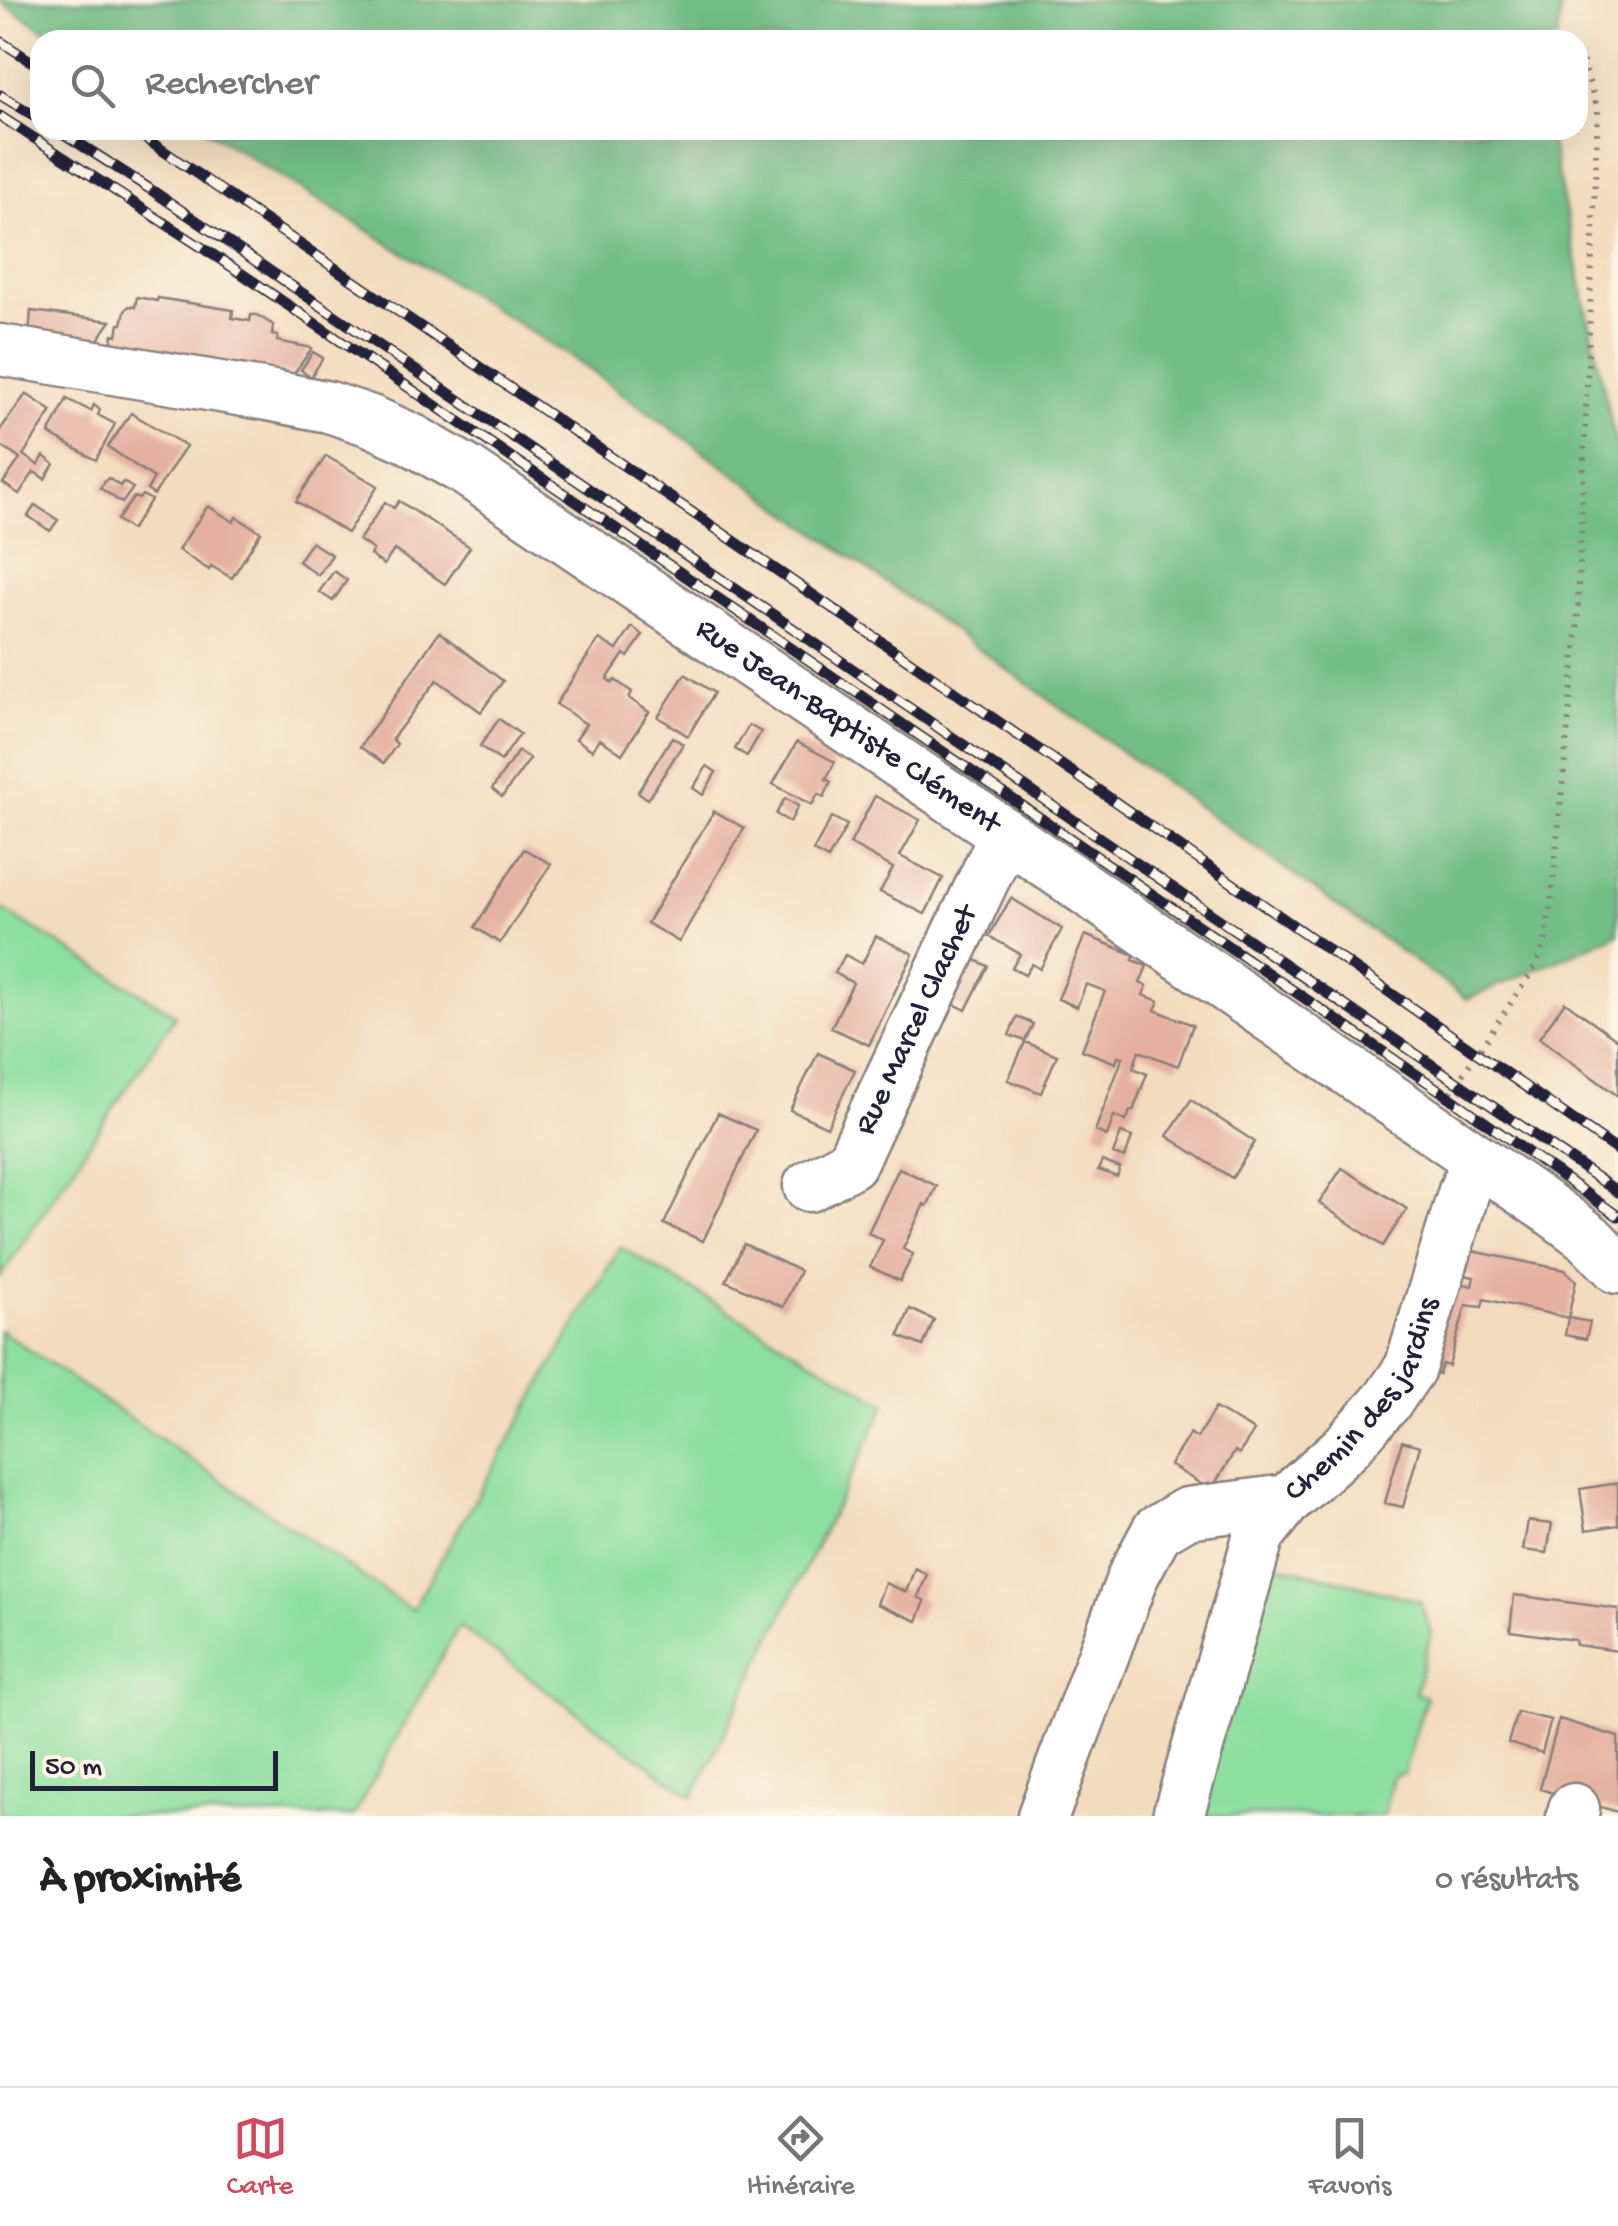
<!DOCTYPE html>
<html lang="fr">
<head>
<meta charset="utf-8">
<style>
  body { margin:0; font-family:"Gochi Hand",sans-serif; background:#f6f6f6; color:#222 }
  .scale { position:absolute; left:30px; bottom:25px; width:248px; box-sizing:border-box; padding-left:10px; border:5px solid #22223b; border-top:0; font-size:28px; line-height:35px; white-space:nowrap; color:#22223b; -webkit-text-stroke:8px #fcf5e5; paint-order:stroke }
  .list { margin:0; padding:0; list-style:none }
  h2 { display:flex; justify-content:space-between; align-items:center; height:130px; margin:0; padding:0 40px; font-size:42px }
  h2 small { font-size:32px; font-weight:400; color:#767676 }
  .icon { flex:none; width:55px; height:55px; fill:none; stroke:currentColor; stroke-width:2; stroke-linecap:round; stroke-linejoin:round }
  .map { position:relative; flex:none; width:1618px; height:1816px; overflow:hidden }
  .search { position:absolute; background:#fff; box-shadow:0 10px 40px #0002; left:30px; right:30px; top:30px; height:110px; display:flex; align-items:center; gap:25px; box-sizing:border-box; padding:0 35px; border-radius:30px; color:#767676; font-size:38px }
  .sheet { height:270px; background:#fff }
  nav { display:flex; justify-content:space-around; align-items:center; box-sizing:border-box; height:140px; border-top:2px solid #e0e0e0; background:#fff; font-size:28px; color:#767676 }
  nav a { display:grid; justify-items:center; gap:5px }
  nav .on { color:#d1495b }
  .map>svg:first-child { display:block }
</style>
</head>
<body>
<div class="map">
<svg width="1618" height="1816" viewBox="0 0 1618 1816">
  <rect width="100%" height="100%" fill="#fcf5e5"/>
  <filter id="ink" filterUnits="userSpaceOnUse"><feTurbulence type="fractalNoise" baseFrequency=".01" numOctaves="2"/><feDisplacementMap in="SourceGraphic" scale="20" xChannelSelector="R" yChannelSelector="G"/><feConvolveMatrix kernelMatrix="1 2 1 2 8 2 1 2 1" color-interpolation-filters="sRGB"/></filter>
  <filter id="wash" filterUnits="userSpaceOnUse"><feTurbulence type="fractalNoise" baseFrequency=".0048" numOctaves="4" result="noise"/><feDisplacementMap in="SourceGraphic" scale="40" xChannelSelector="R" yChannelSelector="G"/><feGaussianBlur stdDeviation="2.25" result="paint"/><feColorMatrix in="noise" values="0 0 0 0 0 0 0 0 0 0 0 0 0 0 0 0 0 1.4 0 .05"/><feComposite in="paint" operator="in"/></filter>
  <g filter="url(#wash)">
    <rect width="100%" height="100%" fill="#f3dcbd"/>
    <path fill="#8ddf9f" stroke="#58806d" stroke-width="2.5" d="M 0,908 L 176,1015 L 0,1277 Z
      M 620,1247 L 886,1404 L 693,1797 L 459,1626 L 353,1816 L 0,1816 L 0,1330 L 412,1610 Z
      M 1263,1561 L 1420,1601 L 1431,1633 L 1415,1693 L 1426,1697 L 1404,1773 L 1393,1776 L 1383,1816 L 1189,1816 Z"/>
    <path fill="#72be86" stroke="#4a7060" stroke-width="2.5" d="M 0,0 L 1562,0 L 1557,40 L 61,40 L 0,2 Z
      M 206,130 L 1548,130 L 1618,454 L 1618,934 L 1467,999 L 573,358 Z"/>
    <g id="blocks">
      <path fill="#e5b0a0" d="M 137,297 L 157,301 L 158,298 L 233,310 L 232,318 L 250,321 L 251,315 L 257,315 L 273,325 L 272,335 L 278,336 L 277,341 L 312,348 L 294,374 L 111,347 L 113,334 L 117,335 L 119,324 L 122,324 L 125,311 L 129,306 L 135,307 Z
        M 31,311 L 111,321 L 95,344 L 29,335 Z
        M 313,352 L 323,358 L 311,377 L 301,370 Z
        M 26,394 L 52,411 L 23,455 L 38,465 L 44,456 L 54,464 L 45,479 L 34,472 L 19,494 L 3,483 L 20,459 L 0,445 L 0,430 Z
        M 67,399 L 91,411 L 94,405 L 100,410 L 98,415 L 115,424 L 96,460 L 49,434 Z
        M 131,413 L 186,446 L 154,495 L 147,490 L 154,478 L 108,447 Z
        M 326,456 L 378,486 L 347,533 L 296,501 Z
        M 108,478 L 120,486 L 123,482 L 133,488 L 122,503 L 100,488 Z
        M 142,495 L 151,500 L 131,530 L 117,520 L 134,497 L 139,499 Z
        M 399,501 L 470,547 L 445,584 L 394,550 L 384,565 L 370,555 L 373,550 L 359,540 L 385,502 L 394,508 Z
        M 35,505 L 58,520 L 50,531 L 28,516 Z
        M 208,506 L 234,522 L 236,517 L 261,532 L 232,578 L 211,566 L 209,570 L 178,550 Z
        M 311,542 L 332,555 L 318,575 L 298,561 Z
        M 334,571 L 347,580 L 333,601 L 319,592 Z
        M 632,627 L 643,635 L 628,657 L 624,654 L 607,679 L 613,683 L 615,680 L 632,692 L 629,698 L 649,712 L 622,754 L 600,739 L 592,750 L 576,739 L 586,724 L 556,704 L 599,639 L 617,650 Z
        M 439,632 L 503,681 L 481,712 L 437,680 L 392,739 L 397,744 L 384,763 L 360,747 Z
        M 685,674 L 714,693 L 688,736 L 658,717 Z
        M 499,719 L 520,734 L 501,761 L 480,746 Z
        M 749,725 L 761,732 L 747,756 L 735,749 Z
        M 672,737 L 683,744 L 648,799 L 638,792 Z
        M 797,742 L 835,762 L 826,779 L 831,782 L 824,797 L 818,794 L 812,805 L 773,784 Z
        M 518,751 L 530,759 L 502,797 L 492,789 Z
        M 707,766 L 716,772 L 703,795 L 693,788 Z
        M 875,796 L 920,820 L 900,856 L 943,878 L 925,914 L 880,892 L 893,868 L 850,844 Z
        M 785,798 L 798,806 L 790,822 L 776,814 Z
        M 714,811 L 744,828 L 679,942 L 647,923 Z
        M 832,817 L 847,825 L 828,859 L 813,851 Z
        M 524,849 L 551,864 L 500,943 L 475,927 Z
        M 1011,898 L 1062,929 L 1040,969 L 1032,964 L 1025,975 L 1012,968 L 1020,954 L 989,936 Z
        M 1085,935 L 1135,955 L 1133,960 L 1147,966 L 1140,983 L 1147,986 L 1143,995 L 1159,1001 L 1155,1010 L 1193,1025 L 1178,1066 L 1139,1051 L 1133,1068 L 1147,1074 L 1133,1111 L 1130,1111 L 1126,1121 L 1114,1116 L 1107,1136 L 1095,1131 L 1123,1057 L 1118,1056 L 1116,1063 L 1082,1050 L 1105,991 L 1086,984 L 1077,1007 L 1058,999 Z
        M 876,936 L 913,954 L 869,1045 L 831,1028 L 853,983 L 835,973 L 845,955 L 862,964 Z
        M 967,956 L 988,966 L 966,1010 L 946,1000 Z
        M 1565,1002 L 1618,1040 L 1618,1096 L 1539,1038 Z
        M 1017,1017 L 1033,1024 L 1025,1041 L 1009,1035 Z
        M 1025,1042 L 1057,1055 L 1041,1093 L 1008,1080 Z
        M 818,1053 L 855,1070 L 827,1127 L 790,1110 Z
        M 1191,1100 L 1255,1142 L 1232,1178 L 1167,1136 Z
        M 718,1113 L 756,1130 L 703,1241 L 664,1224 Z
        M 1121,1133 L 1132,1137 L 1125,1158 L 1113,1154 Z
        M 1102,1161 L 1120,1168 L 1117,1177 L 1098,1170 Z
        M 899,1168 L 937,1186 L 927,1206 L 924,1204 L 903,1249 L 913,1254 L 900,1281 L 870,1267 L 883,1240 L 868,1233 Z
        M 1342,1168 L 1407,1209 L 1383,1246 L 1319,1203 Z
        M 744,1244 L 800,1271 L 783,1307 L 726,1281 Z
        M 1457,1248 L 1565,1270 L 1576,1281 L 1568,1318 L 1484,1299 L 1482,1307 L 1466,1305 L 1449,1366 L 1442,1364 L 1439,1374 L 1423,1370 L 1448,1280 L 1472,1286 L 1474,1277 L 1450,1272 Z
        M 910,1309 L 934,1320 L 923,1346 L 899,1336 Z
        M 1568,1318 L 1590,1322 L 1586,1339 L 1565,1335 Z
        M 1215,1408 L 1254,1431 L 1239,1454 L 1235,1451 L 1211,1490 L 1170,1465 L 1190,1433 L 1197,1438 Z
        M 1402,1441 L 1420,1446 L 1403,1507 L 1385,1503 Z
        M 1618,1483 L 1618,1525 L 1586,1530 L 1580,1489 Z
        M 1528,1521 L 1552,1524 L 1547,1553 L 1523,1550 Z
        M 915,1568 L 927,1574 L 918,1597 L 925,1601 L 917,1621 L 877,1604 L 885,1583 L 906,1592 Z
        M 1514,1595 L 1618,1609 L 1618,1651 L 1576,1645 L 1575,1640 L 1510,1631 Z
        M 1517,1712 L 1551,1720 L 1542,1753 L 1508,1743 Z
        M 1559,1719 L 1618,1737 L 1618,1812 L 1540,1789 Z"/>
    </g>
  </g>
  <g filter="url(#ink)">
    <use href="#blocks" fill-opacity="0" stroke="#8a7f7c" stroke-width="2.5"/>
    <g fill="none" stroke-linecap="round" stroke-linejoin="round">
      <g stroke="#8a7f7c" stroke-width="55">
        <g id="minor">
          <path id="s1" d="M 0,350 L 268,395 L 329,407 L 371,421 L 411,439 L 467,471 L 1005,834 L 1554,1212 L 1589,1238 L 1618,1268"/>
          <path id="s2" d="M 809,1186 L 851,1163 L 1005,834"/>
          <path id="s3" d="M 1043,1816 L 1133,1576 L 1157,1531 L 1187,1513 L 1287,1500 L 1346,1447 L 1388,1400 L 1410,1368 L 1464,1191 L 1477,1160"/>
          <path d="M 1178,1816 L 1259,1535 L 1287,1500"/>
          <path d="M 1572,1816 L 1574,1809"/>
        </g>
      </g>
      <path stroke="#8a7f7c" stroke-width="6" stroke-dasharray="2.5 8" stroke-linecap="butt" d="M 1451,1092 L 1535,967 L 1545,943 L 1551,904 L 1577,632 L 1598,110 L 1581,56"/>
      <use href="#minor" stroke="#fff" stroke-width="50"/>
      <g stroke="#22223b" stroke-width="11">
        <path id="rail" d="M 0,41 L 40,67
          M 0,95 L 40,119
          M 0,116 L 232,267 L 1448,1096 L 1618,1216
          M 58,130 L 150,189 L 1618,1192
          M 133,130 L 1104,794 L 1618,1151"/>
      </g>
      <use href="#rail" stroke="#fcf5e5" stroke-width="8" stroke-dasharray="22" stroke-linecap="butt"/>
    </g>
  </g>
  <g text-anchor="middle" dominant-baseline="central" stroke-width="10" stroke-linejoin="round" paint-order="stroke">
    <g font-size="32" fill="#22223b" stroke="#fcf5e5">
      <text stroke="none"><textPath href="#s1" startOffset="945">Rue Jean-Baptiste Clément</textPath></text>
      <text stroke="none"><textPath href="#s2" startOffset="205">Rue Marcel Clachet</textPath></text>
      <text stroke="none"><textPath href="#s3" startOffset="572">Chemin des jardins</textPath></text>
    </g>
  </g>
</svg>
<div class="scale">50 m</div>
<div class="search"><svg class="icon" aria-label="search" viewBox="0 0 24 24"><circle cx="10" cy="10" r="6"/><path d="M15 15l6 6"/></svg>Rechercher</div>
</div>
<section class="sheet">
<h2>À proximité<small>0 résultats</small></h2>
<ul class="list">
</ul>
</section>
<nav>
<a class="on"><svg class="icon" aria-label="map" viewBox="0 0 24 24"><path d="M3 6l6-2 6 2 6-2v14l-6 2-6-2-6 2zM9 4v14M15 6v14"/></svg>Carte</a>
<a><svg class="icon" aria-label="directions" viewBox="0 0 24 24"><path d="M12 3l9 9-9 9-9-9zM9 14v-3h6M13 9l2 2-2 2"/></svg>Itinéraire</a>
<a><svg class="icon" aria-label="saved" viewBox="0 0 24 24"><path d="M7 4h10v16l-5-4-5 4z"/></svg>Favoris</a>
</nav>
</body>
</html>
